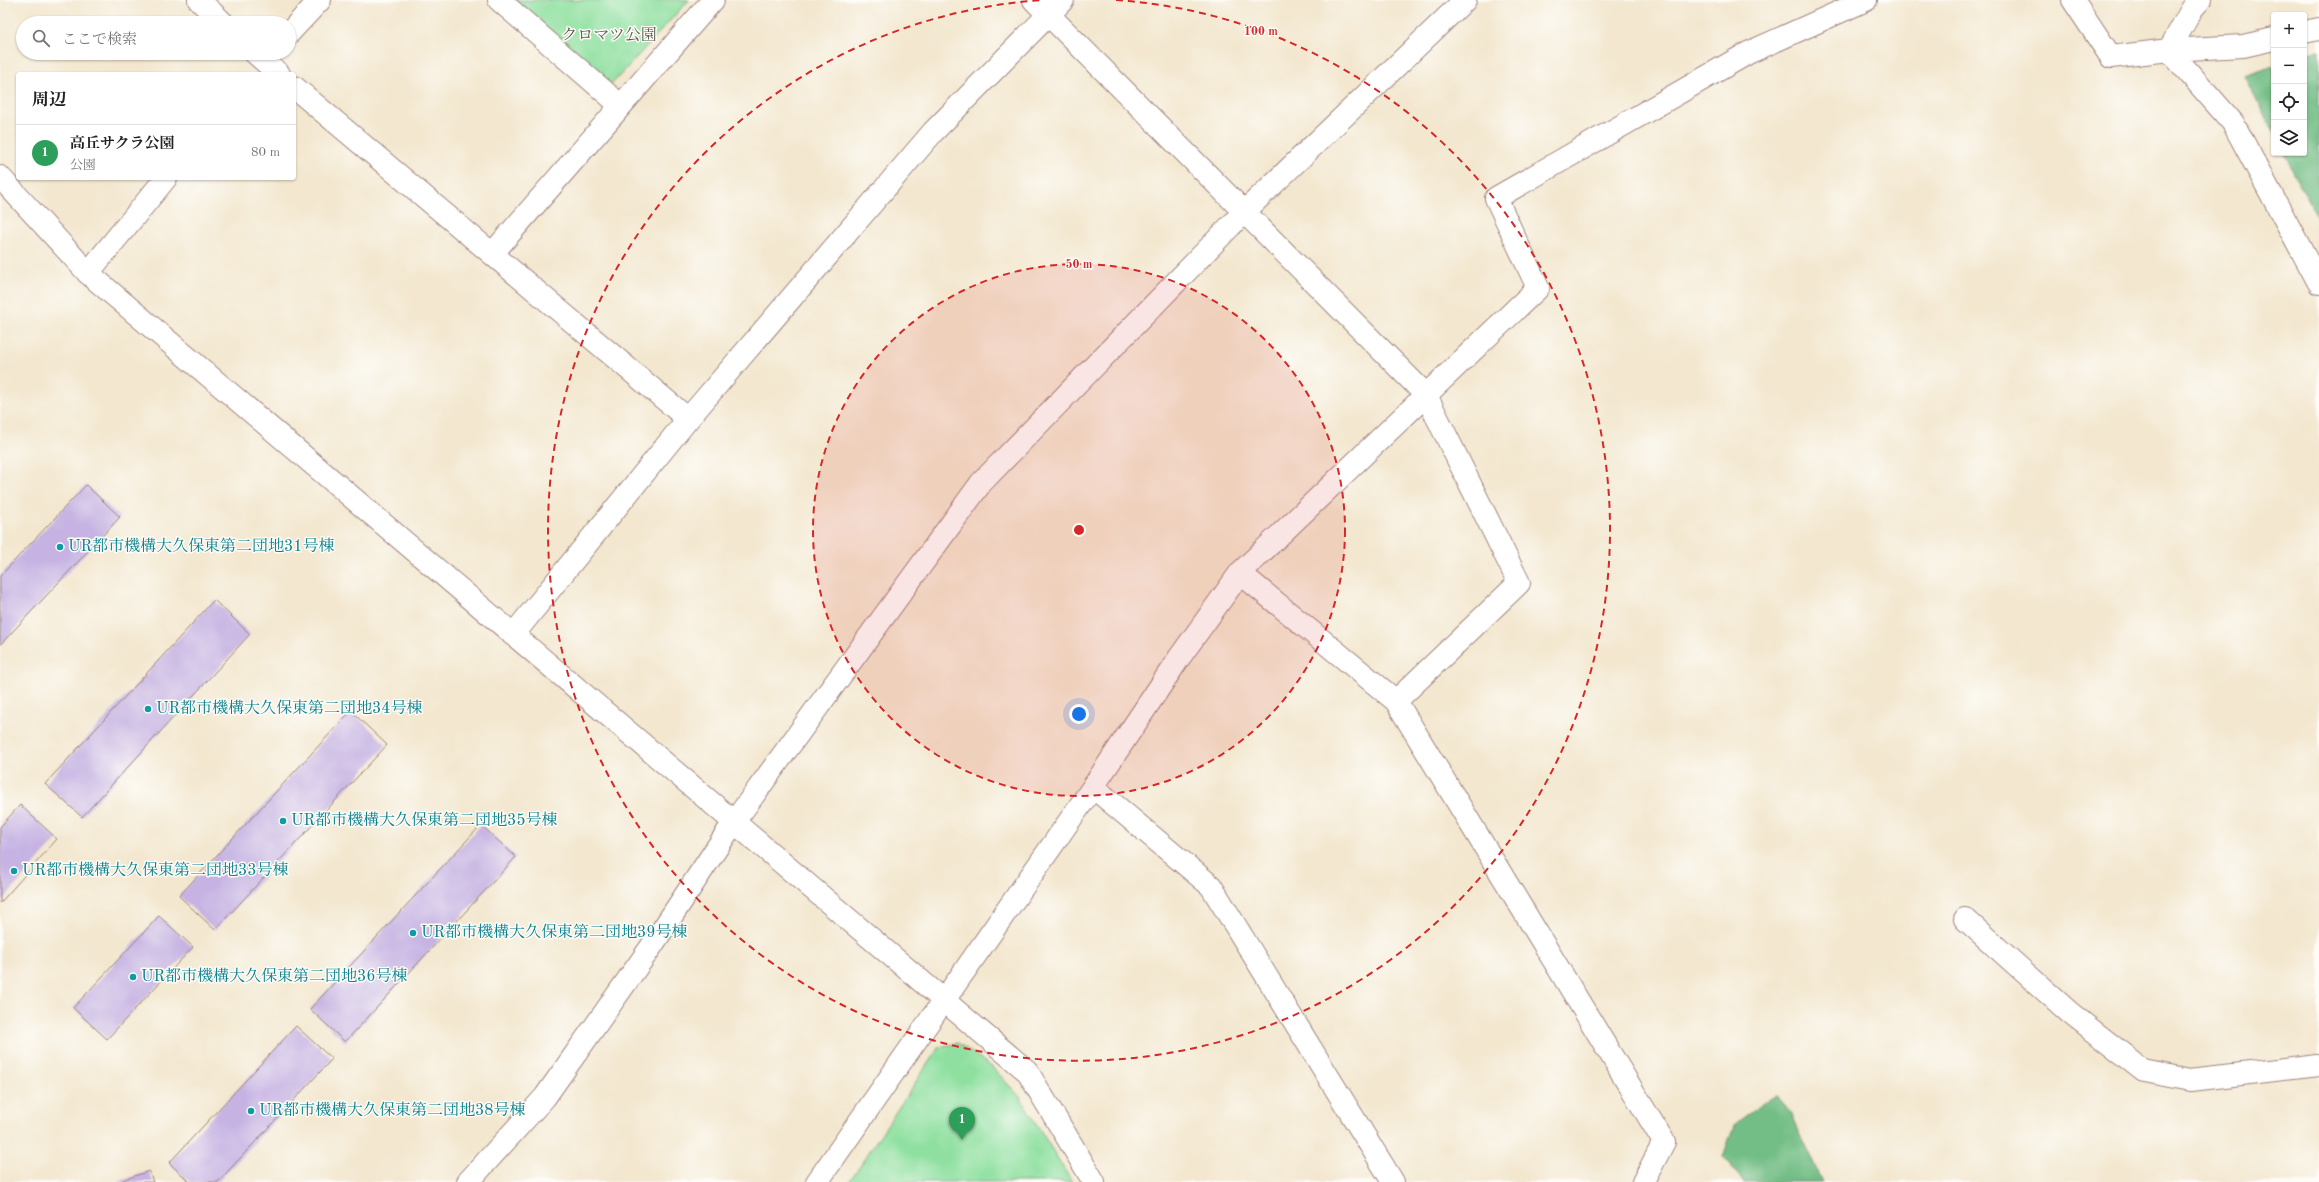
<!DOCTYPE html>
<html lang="ja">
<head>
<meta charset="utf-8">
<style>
  body { margin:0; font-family:"Old Standard TT","Noto Serif JP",serif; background:#f6f6f6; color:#222 }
  .controls { position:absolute; right:12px; top:12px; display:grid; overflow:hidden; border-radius:4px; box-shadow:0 1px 3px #0004 }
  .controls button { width:36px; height:36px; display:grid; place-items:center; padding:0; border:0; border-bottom:1px solid #e0e0e0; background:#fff; color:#222; font:20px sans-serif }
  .you { position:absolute; left:1079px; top:714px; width:14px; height:14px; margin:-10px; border:3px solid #fff; border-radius:50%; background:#1a73e8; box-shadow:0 0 0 6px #1a73e833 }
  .badge { display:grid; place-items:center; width:26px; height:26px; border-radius:50%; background:#2563eb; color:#fff; font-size:13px; font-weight:700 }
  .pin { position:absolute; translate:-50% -33px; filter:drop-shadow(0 1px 2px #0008) }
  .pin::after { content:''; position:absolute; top:21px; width:14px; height:12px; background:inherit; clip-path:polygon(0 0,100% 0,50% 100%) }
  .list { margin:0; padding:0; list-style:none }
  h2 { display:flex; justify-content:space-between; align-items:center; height:52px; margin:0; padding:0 16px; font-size:17px }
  h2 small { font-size:13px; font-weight:400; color:#767676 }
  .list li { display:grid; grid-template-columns:26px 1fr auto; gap:12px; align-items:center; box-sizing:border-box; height:56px; padding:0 16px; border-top:1px solid #e0e0e0 }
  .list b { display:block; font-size:15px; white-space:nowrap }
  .list p { margin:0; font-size:13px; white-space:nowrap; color:#767676 }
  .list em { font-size:13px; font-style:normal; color:#767676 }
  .icon { flex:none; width:22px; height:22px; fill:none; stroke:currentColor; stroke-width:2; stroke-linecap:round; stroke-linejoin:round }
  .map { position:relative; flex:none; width:2319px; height:1182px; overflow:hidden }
  .search { position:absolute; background:#fff; box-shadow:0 1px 3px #0004; left:16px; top:16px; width:280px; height:44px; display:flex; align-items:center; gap:10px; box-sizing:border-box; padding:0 14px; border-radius:22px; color:#767676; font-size:15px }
  .panel { position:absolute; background:#fff; box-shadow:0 1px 3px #0004; left:16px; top:72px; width:280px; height:108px; border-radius:4px }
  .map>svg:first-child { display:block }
</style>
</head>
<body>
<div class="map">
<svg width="2319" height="1182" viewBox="0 0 2319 1182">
  <rect width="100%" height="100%" fill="#fdfcf7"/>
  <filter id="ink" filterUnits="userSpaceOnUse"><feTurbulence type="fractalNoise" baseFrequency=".025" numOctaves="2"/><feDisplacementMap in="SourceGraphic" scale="8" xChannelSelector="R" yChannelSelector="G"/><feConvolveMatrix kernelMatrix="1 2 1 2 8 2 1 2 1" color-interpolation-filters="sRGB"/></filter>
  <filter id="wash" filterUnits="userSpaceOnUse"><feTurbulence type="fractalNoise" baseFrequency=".012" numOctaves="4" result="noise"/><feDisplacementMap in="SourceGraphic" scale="16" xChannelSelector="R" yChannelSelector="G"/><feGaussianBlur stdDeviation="0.9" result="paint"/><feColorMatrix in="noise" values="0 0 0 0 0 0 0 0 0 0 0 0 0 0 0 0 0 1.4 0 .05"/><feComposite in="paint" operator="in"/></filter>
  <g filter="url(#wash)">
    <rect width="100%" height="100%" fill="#f3e7cf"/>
    <path fill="#8fe0a0" stroke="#6c8066" d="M 510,0 L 689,0 L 612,84 Z
      M 958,1043 L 992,1067 L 1020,1097 L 1072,1182 L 849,1182 L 939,1047 Z"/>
    <path fill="#73be86" stroke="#5e6e58" d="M 2319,51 L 2319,221 L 2284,153 L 2304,153 L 2304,56 Z
      M 2274,66 L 2274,134 L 2244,76 Z
      M 1777,1094 L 1791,1115 L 1822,1182 L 1745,1182 L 1723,1157 L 1734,1125 Z"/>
    <g id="blocks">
      <path fill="#c6b3e3" d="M 86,485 L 120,517 L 0,645 L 0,576 Z
        M 214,600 L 250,634 L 82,817 L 45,784 Z
        M 351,711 L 387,745 L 215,930 L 179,896 Z
        M 20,805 L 57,839 L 0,903 L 0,827 Z
        M 481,825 L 516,857 L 345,1042 L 310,1009 Z
        M 159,916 L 193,947 L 107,1039 L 73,1008 Z
        M 296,1026 L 332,1059 L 218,1182 L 190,1182 L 169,1163 Z
        M 149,1171 L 153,1182 L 117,1182 Z"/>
    </g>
  </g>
  <g filter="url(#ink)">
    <use href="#blocks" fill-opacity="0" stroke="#9e837d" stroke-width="1"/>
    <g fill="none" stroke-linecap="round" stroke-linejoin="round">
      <g stroke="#9e837d" stroke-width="24">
        <path id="minor" d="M 199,0 L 223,23
          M 499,0 L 620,105
          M 2073,0 L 2111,57 L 2169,50 L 2192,9 L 2200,0
          M 2304,32 L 2319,29
          M 289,33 L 320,0
          M 2274,39 L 2243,46 L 2169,50 L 2233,123 L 2319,283
          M 255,53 L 279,74
          M 294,87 L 688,419
          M 492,254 L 713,0
          M 88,273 L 166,178
          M 1240,573 L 1396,701 L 1664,1142 L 1643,1182
          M 513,635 L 688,419 L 933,132 L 1063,0
          M 1396,701 L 1519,583 L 1426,395 L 1538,288 L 1496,198 L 1748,53 L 1866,0
          M 1093,787 L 1211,886 L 1393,1182
          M 1965,919 L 2070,1013 L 2144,1071 L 2190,1080 L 2319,1065
          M 817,1182 L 1093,787 L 1179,658 L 1240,573 L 1426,395 L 1034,0"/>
      </g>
      <g stroke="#9e837d" stroke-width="24">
        <path id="tertiary" d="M 0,177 L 88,273 L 1027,1071 L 1094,1182
          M 468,1182 L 545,1097 L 651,947 L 734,822 L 981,483 L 1243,213 L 1465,0"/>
      </g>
      <use href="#minor" stroke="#fff" stroke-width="22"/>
      <use href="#tertiary" stroke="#fff" stroke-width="22"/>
    </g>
  </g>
  <circle cx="1079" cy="530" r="266" fill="#d62828" fill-opacity=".12"/>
  <g fill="none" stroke="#d62828" stroke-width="2" stroke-dasharray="7 5">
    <circle cx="1079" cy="530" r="266"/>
    <path d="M1116 0A531 531 0 1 1 1042 0"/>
  </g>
  <g fill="#0f9aa8" stroke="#fdfcf7" stroke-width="1.5">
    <circle cx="60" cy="547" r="4"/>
    <circle cx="148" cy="709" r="4"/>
    <circle cx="283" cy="821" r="4"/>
    <circle cx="14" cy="871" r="4"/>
    <circle cx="413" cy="933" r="4"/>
    <circle cx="133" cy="977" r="4"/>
    <circle cx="251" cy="1111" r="4"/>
  </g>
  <g text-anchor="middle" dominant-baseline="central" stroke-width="3" stroke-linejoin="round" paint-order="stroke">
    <g font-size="16" fill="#5f594e" stroke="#fdfcf7">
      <text x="609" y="36">クロマツ公園</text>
    </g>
    <g font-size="16" fill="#0d838f" stroke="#fdfcf7" text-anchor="start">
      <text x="68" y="547">UR都市機構大久保東第二団地31号棟</text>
      <text x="156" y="709">UR都市機構大久保東第二団地34号棟</text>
      <text x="291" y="821">UR都市機構大久保東第二団地35号棟</text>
      <text x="22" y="871">UR都市機構大久保東第二団地33号棟</text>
      <text x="421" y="933">UR都市機構大久保東第二団地39号棟</text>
      <text x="141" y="977">UR都市機構大久保東第二団地36号棟</text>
      <text x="259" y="1111">UR都市機構大久保東第二団地38号棟</text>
    </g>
  </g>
  <circle cx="1079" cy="530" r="6" fill="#d62828" stroke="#fdfcf7" stroke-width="2"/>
  <g font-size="12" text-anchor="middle" font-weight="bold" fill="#d62828" stroke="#fdfcf7" stroke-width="3" stroke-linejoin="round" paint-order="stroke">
    <text x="1261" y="35">100 m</text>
    <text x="1079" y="268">50 m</text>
  </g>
</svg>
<div class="controls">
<button>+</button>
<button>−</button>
<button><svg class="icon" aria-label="locate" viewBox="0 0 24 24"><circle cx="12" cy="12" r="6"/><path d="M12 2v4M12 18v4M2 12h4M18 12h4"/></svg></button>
<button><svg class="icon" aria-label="layers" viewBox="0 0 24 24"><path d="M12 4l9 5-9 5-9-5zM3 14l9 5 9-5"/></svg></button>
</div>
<div class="you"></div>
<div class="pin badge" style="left:962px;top:1140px;background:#2e9e5b">1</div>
<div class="search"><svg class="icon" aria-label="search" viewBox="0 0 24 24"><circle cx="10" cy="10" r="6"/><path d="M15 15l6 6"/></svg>ここで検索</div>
<section class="panel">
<h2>周辺<small></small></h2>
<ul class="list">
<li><span class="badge" style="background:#2e9e5b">1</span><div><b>高丘サクラ公園</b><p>公園</p></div><em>80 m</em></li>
</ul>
</section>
</div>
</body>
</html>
